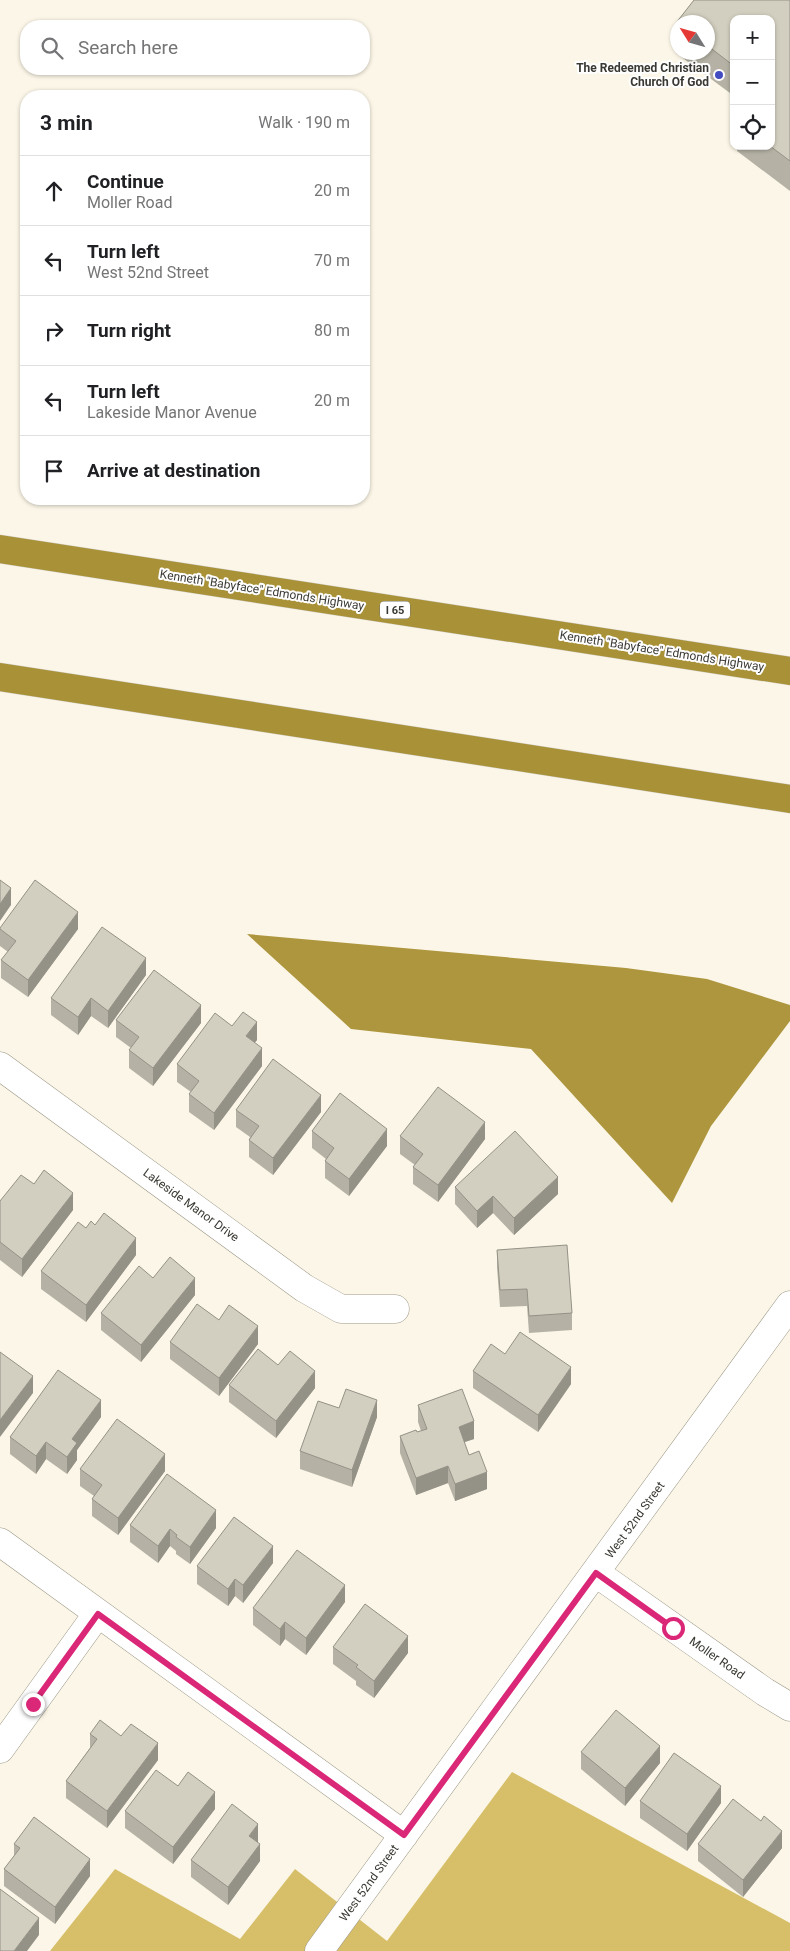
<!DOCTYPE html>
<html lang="en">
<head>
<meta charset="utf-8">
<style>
  body { margin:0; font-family:Roboto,sans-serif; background:#f2f2f2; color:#202124 }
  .controls { position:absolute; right:15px; top:15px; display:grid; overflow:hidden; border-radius:10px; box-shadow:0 1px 4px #0004 }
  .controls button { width:45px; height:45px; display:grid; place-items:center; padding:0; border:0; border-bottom:1px solid #e0e0e0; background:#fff; color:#202124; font:25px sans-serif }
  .compass { position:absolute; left:670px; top:15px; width:45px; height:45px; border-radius:50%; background:#fff; box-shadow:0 1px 4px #0004; rotate:307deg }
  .stop { position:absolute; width:15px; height:15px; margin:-11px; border:4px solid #db2777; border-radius:50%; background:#fff }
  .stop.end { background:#db2777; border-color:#fff; box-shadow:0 1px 5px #0008 }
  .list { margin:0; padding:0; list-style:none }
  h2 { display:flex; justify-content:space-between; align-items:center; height:65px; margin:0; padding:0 20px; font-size:21px }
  h2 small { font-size:16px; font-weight:400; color:#757577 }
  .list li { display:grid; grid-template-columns:32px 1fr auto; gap:15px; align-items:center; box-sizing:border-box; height:70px; padding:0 20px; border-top:1px solid #e0e0e0 }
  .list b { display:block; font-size:19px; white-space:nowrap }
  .list p { margin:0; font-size:16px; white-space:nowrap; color:#757577 }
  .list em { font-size:16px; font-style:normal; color:#757577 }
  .icon { flex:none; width:28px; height:28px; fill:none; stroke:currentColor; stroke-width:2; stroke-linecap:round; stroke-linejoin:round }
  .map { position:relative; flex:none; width:790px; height:1951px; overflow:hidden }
  .search { position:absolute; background:#fff; box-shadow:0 1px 4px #0004; left:20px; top:20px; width:350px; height:55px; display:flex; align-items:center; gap:12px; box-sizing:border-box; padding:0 18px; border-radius:20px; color:#757577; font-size:19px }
  .panel { position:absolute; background:#fff; box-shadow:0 1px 4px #0004; left:20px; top:90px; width:350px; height:415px; border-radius:20px }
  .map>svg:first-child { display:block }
</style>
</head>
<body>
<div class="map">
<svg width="790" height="1951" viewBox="0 0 790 1951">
  <rect width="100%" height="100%" fill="#fbf6e7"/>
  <path fill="#d7bf69" d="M 512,1772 L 790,1923 L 790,1951 L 50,1951 L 115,1869 L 240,1939 L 295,1869 L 387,1941 Z"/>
  <path fill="#ae963e" d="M 247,934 L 626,968 L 707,979 L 790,1005 L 790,1021 L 711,1126 L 672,1203 L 531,1049 L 351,1029 Z"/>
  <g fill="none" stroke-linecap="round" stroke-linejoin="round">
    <g stroke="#9c9889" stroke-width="29">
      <path id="minor" d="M 0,1066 L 304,1288 L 341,1309 L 395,1309
        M 0,1542 L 404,1835
        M 596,1573 L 765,1692 L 790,1707
        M 0,1749 L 98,1613
        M 319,1951 L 790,1305"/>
    </g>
    <g stroke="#d8d7d6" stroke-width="29">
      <path id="highway" d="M 0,549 L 790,671
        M 0,677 L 790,799"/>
    </g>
    <use href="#minor" stroke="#fff" stroke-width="28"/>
    <use href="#highway" stroke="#a99137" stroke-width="28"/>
  </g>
  <path fill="#b5b2a5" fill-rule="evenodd" d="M 694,0 L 790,0 L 790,191 L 737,151 L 737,146 L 771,146 L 771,19 L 734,19 L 734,96 L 676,53 L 676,23 ZM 678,22 L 708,22 L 708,52 L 678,52 Z
    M 0,928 L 78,929 L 28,997 L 1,978 L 1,960 L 8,952 L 0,946 Z
    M 146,975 L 108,1028 L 91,1016 L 78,1035 L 51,1015 L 51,998 Z
    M 116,1020 L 201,1023 L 153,1086 L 129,1068 L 129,1050 L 131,1048 L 116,1037 Z
    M 232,1026 L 257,1040 L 254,1043 L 262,1066 L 214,1130 L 189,1112 L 189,1094 L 191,1092 L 177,1082 L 177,1064 Z
    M 236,1110 L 321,1112 L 273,1175 L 249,1157 L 249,1140 L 250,1137 L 236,1127 Z
    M 312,1131 L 387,1146 L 349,1196 L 325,1178 L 325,1161 L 326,1159 L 312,1148 Z
    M 400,1136 L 485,1139 L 438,1202 L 413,1184 L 413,1167 L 415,1165 L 400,1154 Z
    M 34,1184 L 73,1210 L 22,1277 L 0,1260 L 0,1201 Z
    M 455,1187 L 558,1194 L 514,1235 L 493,1213 L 477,1228 L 455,1204 Z
    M 86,1228 L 136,1255 L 86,1322 L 41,1289 L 41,1271 Z
    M 497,1250 L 572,1313 L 572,1330 L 529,1333 L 527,1306 L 500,1307 L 497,1267 Z
    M 153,1278 L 195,1295 L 141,1362 L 101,1330 L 101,1313 Z
    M 219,1320 L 258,1344 L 219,1396 L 170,1359 L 170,1342 Z
    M 278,1365 L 315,1388 L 276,1438 L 229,1402 L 229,1385 Z
    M 473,1371 L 571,1384 L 538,1432 L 473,1388 Z
    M 418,1405 L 474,1439 L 464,1442 L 469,1455 L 487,1489 L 455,1501 L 448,1483 L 416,1495 L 400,1453 L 400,1436 L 421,1431 L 418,1422 Z
    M 339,1408 L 377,1417 L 352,1487 L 300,1469 L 300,1451 Z
    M 101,1417 L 77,1450 L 77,1460 L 67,1474 L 46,1459 L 36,1474 L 10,1454 L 10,1437 Z
    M 80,1469 L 165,1471 L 118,1535 L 92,1516 L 92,1499 L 94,1496 L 80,1486 Z
    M 130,1525 L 216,1528 L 190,1564 L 176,1554 L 176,1551 L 170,1546 L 158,1563 L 130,1542 Z
    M 273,1563 L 243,1603 L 235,1596 L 228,1606 L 197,1584 L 197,1566 Z
    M 345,1602 L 306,1655 L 285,1639 L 280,1646 L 253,1625 L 253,1608 Z
    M 333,1647 L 408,1653 L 374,1698 L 356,1685 L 356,1681 L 333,1664 Z
    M 90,1734 L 121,1736 L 158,1760 L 107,1828 L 66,1798 L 66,1781 L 90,1748 Z
    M 581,1752 L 660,1763 L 625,1806 L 581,1769 Z
    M 178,1786 L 215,1809 L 173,1864 L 125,1828 L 125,1811 Z
    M 640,1801 L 721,1803 L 687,1851 L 640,1818 Z
    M 258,1842 L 257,1843 L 260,1861 L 228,1905 L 191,1877 L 191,1860 Z
    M 14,1844 L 90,1876 L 55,1924 L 4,1886 L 4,1869 L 14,1856 Z
    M 698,1844 L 782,1848 L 743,1897 L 698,1861 Z"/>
  <path fill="#949186" d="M 11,888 L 11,905 L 0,921 L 0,904 Z
    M 78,912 L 78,929 L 28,997 L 28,980 Z
    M 146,958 L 146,975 L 108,1028 L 108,1011 Z
    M 91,998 L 91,1016 L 78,1035 L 78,1017 Z
    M 201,1005 L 201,1023 L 153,1086 L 153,1068 Z
    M 257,1022 L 257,1040 L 246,1054 L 246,1036 Z
    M 262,1048 L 262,1066 L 214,1130 L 214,1113 Z
    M 321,1095 L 321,1112 L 273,1175 L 273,1158 Z
    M 485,1122 L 485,1139 L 438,1202 L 438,1185 Z
    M 387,1129 L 387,1146 L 349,1196 L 349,1179 Z
    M 558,1177 L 558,1194 L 514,1235 L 514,1218 Z
    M 73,1193 L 73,1210 L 22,1277 L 22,1259 Z
    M 493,1196 L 493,1213 L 477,1228 L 477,1211 Z
    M 136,1238 L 136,1255 L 86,1322 L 86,1305 Z
    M 195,1278 L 195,1295 L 141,1362 L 141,1345 Z
    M 258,1326 L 258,1344 L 219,1396 L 219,1378 Z
    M 571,1367 L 571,1384 L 538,1432 L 538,1415 Z
    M 315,1371 L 315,1388 L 276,1438 L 276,1421 Z
    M 33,1376 L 33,1393 L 0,1437 L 0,1420 Z
    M 101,1400 L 101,1417 L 77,1450 L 77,1460 L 67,1474 L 67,1457 L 72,1439 Z
    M 377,1400 L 377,1417 L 352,1487 L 352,1470 Z
    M 474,1421 L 474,1439 L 459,1444 L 459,1427 Z
    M 46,1442 L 46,1459 L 36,1474 L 36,1456 Z
    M 165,1454 L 165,1471 L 118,1535 L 118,1518 Z
    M 448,1466 L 448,1483 L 416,1495 L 416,1478 Z
    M 487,1472 L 487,1489 L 455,1501 L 455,1484 Z
    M 216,1510 L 216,1528 L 190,1564 L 190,1547 Z
    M 170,1529 L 170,1546 L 158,1563 L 158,1546 Z
    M 273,1546 L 273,1563 L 243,1603 L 243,1585 Z
    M 235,1579 L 235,1596 L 228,1606 L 228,1589 Z
    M 345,1585 L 345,1602 L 306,1655 L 306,1638 Z
    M 285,1622 L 285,1639 L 280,1646 L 280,1629 Z
    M 408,1636 L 408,1653 L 374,1698 L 374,1681 Z
    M 158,1743 L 158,1760 L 107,1828 L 107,1811 Z
    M 660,1746 L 660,1763 L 625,1806 L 625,1788 Z
    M 721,1786 L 721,1803 L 687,1851 L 687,1834 Z
    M 215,1792 L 215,1809 L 173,1864 L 173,1847 Z
    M 258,1824 L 258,1842 L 249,1854 L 249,1836 Z
    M 782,1831 L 782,1848 L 743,1897 L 743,1880 Z
    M 260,1844 L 260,1861 L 228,1905 L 228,1887 Z
    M 90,1859 L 90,1876 L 55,1924 L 55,1907 Z
    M 39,1918 L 39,1935 L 27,1951 L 14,1951 Z"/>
  <path fill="#d3cfc0" stroke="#949186" d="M 694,0 L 790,0 L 790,161 L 770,146 L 771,146 L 771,19 L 734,19 L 734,66 L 708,46 L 708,22 L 678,22 L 678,24 L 676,23 Z
    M 0,880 L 11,888 L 0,904 Z
    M 35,880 L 78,912 L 28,980 L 1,960 L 16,941 L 0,929 L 0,928 Z
    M 102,927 L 146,958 L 108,1011 L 91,998 L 78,1017 L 51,998 Z
    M 154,970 L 201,1005 L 153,1068 L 129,1050 L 139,1037 L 116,1020 Z
    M 243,1012 L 257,1022 L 246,1036 L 262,1048 L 214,1113 L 189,1094 L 199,1081 L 177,1064 L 215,1013 L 232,1026 Z
    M 273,1059 L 321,1095 L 273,1158 L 249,1140 L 259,1126 L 236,1110 Z
    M 438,1087 L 485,1122 L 438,1185 L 413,1167 L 423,1154 L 400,1136 Z
    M 340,1093 L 387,1129 L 349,1179 L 325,1161 L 334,1148 L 312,1131 Z
    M 515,1131 L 558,1177 L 514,1218 L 493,1196 L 477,1211 L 455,1187 Z
    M 44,1170 L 73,1193 L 22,1259 L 0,1242 L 0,1201 L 21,1175 L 34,1184 Z
    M 104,1213 L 136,1238 L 86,1305 L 41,1271 L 78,1222 L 86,1228 L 91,1221 L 95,1225 Z
    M 567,1245 L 572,1313 L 529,1316 L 527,1289 L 500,1290 L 497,1250 Z
    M 170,1257 L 195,1278 L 141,1345 L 101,1313 L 139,1266 L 153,1278 Z
    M 197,1304 L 219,1320 L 229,1305 L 258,1326 L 219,1378 L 170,1342 Z
    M 520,1332 L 571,1367 L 538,1415 L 473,1371 L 491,1344 L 505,1354 Z
    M 258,1349 L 278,1365 L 290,1351 L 315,1371 L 276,1421 L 229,1385 Z
    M 0,1352 L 33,1376 L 0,1420 Z
    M 58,1370 L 101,1400 L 72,1439 L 77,1443 L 67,1457 L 46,1442 L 36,1456 L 10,1437 Z
    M 346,1389 L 377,1400 L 352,1470 L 300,1451 L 318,1401 L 339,1408 Z
    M 462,1389 L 474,1421 L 459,1427 L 469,1455 L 479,1451 L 487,1472 L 455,1484 L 448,1466 L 416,1478 L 400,1436 L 416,1430 L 417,1432 L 427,1429 L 418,1405 Z
    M 117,1419 L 165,1454 L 118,1518 L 92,1499 L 102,1485 L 80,1469 Z
    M 167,1474 L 216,1510 L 190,1547 L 176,1537 L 177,1535 L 170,1529 L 158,1546 L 130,1525 Z
    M 234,1517 L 273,1546 L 243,1585 L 235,1579 L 228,1589 L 197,1566 Z
    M 297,1550 L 345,1585 L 306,1638 L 285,1622 L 280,1629 L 253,1608 Z
    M 365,1604 L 408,1636 L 374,1681 L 356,1667 L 358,1665 L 333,1647 Z
    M 616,1710 L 660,1746 L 625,1788 L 581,1752 Z
    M 100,1720 L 121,1736 L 131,1724 L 158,1743 L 107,1811 L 66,1781 L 97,1739 L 90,1734 Z
    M 674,1753 L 721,1786 L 687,1834 L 640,1801 Z
    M 156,1770 L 178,1786 L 188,1772 L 215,1792 L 173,1847 L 125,1811 Z
    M 733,1799 L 761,1821 L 764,1816 L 782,1831 L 743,1880 L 698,1844 Z
    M 232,1804 L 258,1824 L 249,1836 L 260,1844 L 228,1887 L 191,1860 Z
    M 34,1817 L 90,1859 L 55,1907 L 4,1869 L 20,1848 L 14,1844 Z
    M 0,1889 L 39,1918 L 14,1951 L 0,1951 Z"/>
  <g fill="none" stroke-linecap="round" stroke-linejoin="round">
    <path stroke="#db2777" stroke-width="6" d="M 33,1704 L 98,1614 L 404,1835 L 596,1573 L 673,1628"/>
  </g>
  <circle fill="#424bbf" stroke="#fff" stroke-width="2" cx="719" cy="75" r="5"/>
  <g text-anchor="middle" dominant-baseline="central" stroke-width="4" stroke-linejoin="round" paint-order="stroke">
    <rect fill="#fff" stroke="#757470" stroke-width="1" x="380" y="601.5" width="30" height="17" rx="4"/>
    <g font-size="11" font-weight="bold" fill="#3a3832">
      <text x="395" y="610">I 65</text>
    </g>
    <g font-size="12" font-weight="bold" fill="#3a3832" stroke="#fff" text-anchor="end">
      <text x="709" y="68">The Redeemed Christian<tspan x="709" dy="14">Church Of God</tspan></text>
    </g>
    <g font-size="12" fill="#3a3832" stroke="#fff">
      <text transform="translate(262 590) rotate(9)">Kenneth "Babyface" Edmonds Highway</text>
      <text transform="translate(662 651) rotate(9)">Kenneth "Babyface" Edmonds Highway</text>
      <text transform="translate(191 1205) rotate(36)">Lakeside Manor Drive</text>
      <text transform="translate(635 1520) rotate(-54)">West 52nd Street</text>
      <text transform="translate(717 1658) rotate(35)">Moller Road</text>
      <text transform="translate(369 1883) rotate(-54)">West 52nd Street</text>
    </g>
  </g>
</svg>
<div class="controls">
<button>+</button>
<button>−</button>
<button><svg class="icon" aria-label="locate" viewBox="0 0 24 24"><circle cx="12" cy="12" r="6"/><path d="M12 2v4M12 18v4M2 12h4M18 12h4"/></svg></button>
</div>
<svg class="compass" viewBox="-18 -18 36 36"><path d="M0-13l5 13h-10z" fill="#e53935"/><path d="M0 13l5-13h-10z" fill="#757577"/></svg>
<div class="stop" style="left:673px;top:1628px"></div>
<div class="stop end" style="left:33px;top:1704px"></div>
<div class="search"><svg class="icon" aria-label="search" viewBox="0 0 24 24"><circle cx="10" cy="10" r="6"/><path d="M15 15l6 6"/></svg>Search here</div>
<section class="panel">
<h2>3 min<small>Walk · 190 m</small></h2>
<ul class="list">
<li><svg class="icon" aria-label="ahead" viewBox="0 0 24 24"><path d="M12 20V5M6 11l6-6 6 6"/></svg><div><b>Continue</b><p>Moller Road</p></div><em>20 m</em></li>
<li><svg class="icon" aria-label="left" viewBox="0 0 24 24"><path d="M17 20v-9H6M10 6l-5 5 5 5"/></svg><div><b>Turn left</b><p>West 52nd Street</p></div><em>70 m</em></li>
<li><svg class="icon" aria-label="right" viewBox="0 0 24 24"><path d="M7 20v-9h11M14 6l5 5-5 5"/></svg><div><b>Turn right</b></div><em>80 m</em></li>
<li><svg class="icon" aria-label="left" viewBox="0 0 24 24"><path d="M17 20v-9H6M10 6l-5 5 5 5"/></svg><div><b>Turn left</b><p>Lakeside Manor Avenue</p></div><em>20 m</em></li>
<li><svg class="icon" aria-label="arrive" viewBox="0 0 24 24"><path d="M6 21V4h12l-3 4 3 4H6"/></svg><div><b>Arrive at destination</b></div></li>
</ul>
</section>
</div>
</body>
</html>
